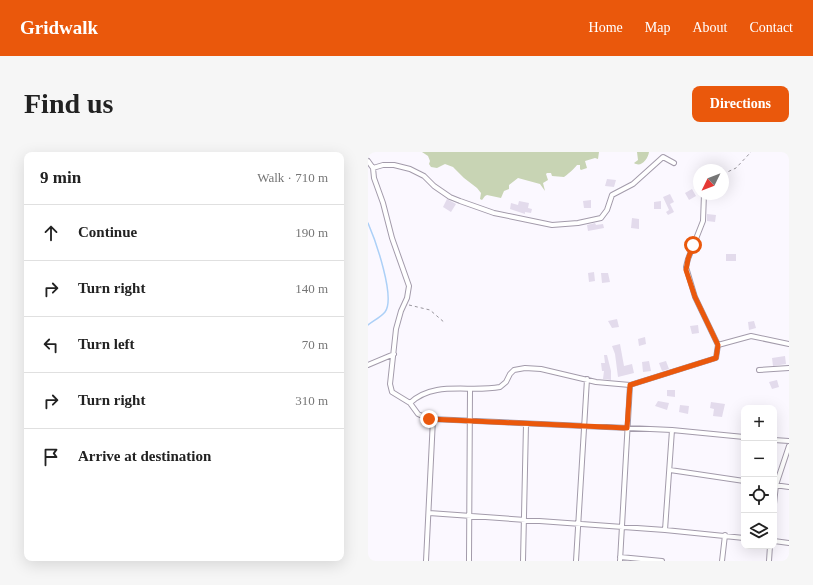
<!DOCTYPE html>
<html lang="en">
<head>
<meta charset="utf-8">
<style>
  body { margin:0; font-family:"Times New Roman",serif; background:#f6f6f6; color:#222 }
  .controls { position:absolute; right:12px; bottom:12px; display:grid; overflow:hidden; border-radius:8px; box-shadow:0 4px 16px #0002 }
  .controls button { width:36px; height:36px; display:grid; place-items:center; padding:0; border:0; border-bottom:1px solid #e0e0e0; background:#fff; color:#222; font:20px sans-serif }
  .compass { position:absolute; left:325px; top:12px; width:36px; height:36px; border-radius:50%; background:#fff; box-shadow:0 4px 16px #0002; rotate:227deg }
  .stop { position:absolute; width:12px; height:12px; margin:-9px; border:3px solid #ea580c; border-radius:50%; background:#fff }
  .stop.end { background:#ea580c; border-color:#fff; box-shadow:0 1px 4px #0008 }
  .list { margin:0; padding:0; list-style:none }
  h2 { display:flex; justify-content:space-between; align-items:center; height:52px; margin:0; padding:0 16px; font-size:17px }
  h2 small { font-size:13px; font-weight:400; color:#767676 }
  .list li { display:grid; grid-template-columns:26px 1fr auto; gap:12px; align-items:center; box-sizing:border-box; height:56px; padding:0 16px; border-top:1px solid #e0e0e0 }
  .list b { display:block; font-size:15px; white-space:nowrap }
  .list em { font-size:13px; font-style:normal; color:#767676 }
  .icon { flex:none; width:22px; height:22px; fill:none; stroke:currentColor; stroke-width:2; stroke-linecap:round; stroke-linejoin:round }
  .map { position:relative; flex:none; width:421px; height:409px; overflow:hidden; border-radius:8px }
  header { display:flex; align-items:center; gap:24px; box-sizing:border-box; height:56px; padding:0 20px; background:#ea580c; color:#fff }
  header strong { font-size:19px }
  nav { display:flex; gap:22px; margin-inline-start:auto; font-size:14px }
  .intro { display:flex; align-items:center; justify-content:space-between; box-sizing:border-box; height:96px; padding:0 24px }
  h1 { margin:0; font-size:28px }
  .button { padding:10px 18px; border-radius:8px; background:#ea580c; color:#fff; font-size:14px; font-weight:700 }
  main { display:flex; gap:24px; padding:0 24px }
  aside { flex:1; background:#fff; border-radius:8px; box-shadow:0 4px 16px #0002 }
  .map>svg:first-child { display:block }
</style>
</head>
<body>
<header>
<strong>Gridwalk</strong>
<nav><a>Home</a><a>Map</a><a>About</a><a>Contact</a></nav>
</header>
<div class="intro"><h1>Find us</h1><a class="button">Directions</a></div>
<main>
<aside>
<h2>9 min<small>Walk · 710 m</small></h2>
<ul class="list">
<li><svg class="icon" aria-label="ahead" viewBox="0 0 24 24"><path d="M12 20V5M6 11l6-6 6 6"/></svg><div><b>Continue</b></div><em>190 m</em></li>
<li><svg class="icon" aria-label="right" viewBox="0 0 24 24"><path d="M7 20v-9h11M14 6l5 5-5 5"/></svg><div><b>Turn right</b></div><em>140 m</em></li>
<li><svg class="icon" aria-label="left" viewBox="0 0 24 24"><path d="M17 20v-9H6M10 6l-5 5 5 5"/></svg><div><b>Turn left</b></div><em>70 m</em></li>
<li><svg class="icon" aria-label="right" viewBox="0 0 24 24"><path d="M7 20v-9h11M14 6l5 5-5 5"/></svg><div><b>Turn right</b></div><em>310 m</em></li>
<li><svg class="icon" aria-label="arrive" viewBox="0 0 24 24"><path d="M6 21V4h12l-3 4 3 4H6"/></svg><div><b>Arrive at destination</b></div></li>
</ul>
</aside>
<div class="map">
<svg width="421" height="409" viewBox="0 0 421 409">
  <rect width="100%" height="100%" fill="#fbf8ff"/>
  <path fill="#c8d4b4" d="M 54,0 L 231,0 L 230,7 L 227,6 L 217,9 L 219,16 L 213,18 L 212,17 L 212,13 L 209,13 C 208,15 198,24 196,25 L 184,24 L 183,21 L 179,21 L 178,22 L 180,28 L 175,31 L 177,39 L 172,32 L 150,26 L 141,33 L 141,37 L 136,39 L 133,46 L 119,43 L 117,44 L 114,48 L 112,47 L 113,41 L 109,36 L 96,26 L 85,15 L 77,12 L 69,16 L 63,15 L 61,12 L 62,9 L 60,4 Z
    M 269,0 L 281,0 C 280,7 273,16 266,11 L 270,8 Z"/>
  <g fill="none" stroke-linecap="round" stroke-linejoin="round">
    <path stroke="#acd0f7" stroke-width="1.5" d="M 0,71 C 7,87 28,146 17,160 C 13,165 5,169 0,173"/>
  </g>
  <path fill="#e3dbec" d="M 239,27 L 248,28 L 246,35 L 237,34 Z
    M 324,37 L 328,44 L 321,48 L 317,41 Z
    M 302,42 L 306,50 L 302,52 L 306,60 L 300,63 L 298,60 L 301,58 L 295,45 Z
    M 79,47 L 88,52 L 83,60 L 75,55 Z
    M 223,48 L 223,56 L 216,56 L 215,49 Z
    M 151,49 L 161,51 L 160,56 L 164,57 L 163,61 L 157,60 L 157,62 L 142,57 L 143,51 L 150,53 Z
    M 293,49 L 293,57 L 286,57 L 286,50 Z
    M 339,62 L 348,63 L 347,70 L 339,69 Z
    M 264,66 L 271,67 L 271,77 L 263,76 Z
    M 227,71 L 228,73 L 235,72 L 236,76 L 220,79 L 219,73 Z
    M 358,102 L 368,102 L 368,109 L 358,109 Z
    M 226,120 L 227,129 L 221,130 L 220,121 Z
    M 233,121 L 240,121 L 242,130 L 234,131 Z
    M 249,167 L 251,175 L 244,176 L 240,169 Z
    M 386,169 L 388,176 L 381,178 L 380,170 Z
    M 330,173 L 331,181 L 324,182 L 322,174 Z
    M 277,185 L 278,192 L 271,194 L 270,187 Z
    M 252,192 L 256,214 L 264,212 L 266,221 L 250,225 L 247,202 L 244,194 Z
    M 236,203 L 239,203 L 243,219 L 243,228 L 235,227 L 236,219 L 234,219 L 233,211 L 237,211 Z
    M 417,204 L 418,212 L 405,214 L 404,206 Z
    M 281,209 L 283,219 L 275,220 L 274,210 Z
    M 298,209 L 301,217 L 294,219 L 291,211 Z
    M 409,228 L 411,235 L 404,237 L 401,230 Z
    M 299,238 L 307,238 L 307,245 L 299,244 Z
    M 290,249 L 301,251 L 299,258 L 287,254 Z
    M 343,250 L 357,252 L 354,265 L 345,264 L 346,257 L 342,256 Z
    M 312,253 L 321,254 L 320,262 L 311,260 Z"/>
  <g fill="none" stroke-linecap="round" stroke-linejoin="round">
    <g stroke="#a39bab" stroke-width="6">
      <path id="street" d="M 0,9 L 5,16
        M 350,193 L 383,184 L 421,192
        M 0,213 L 26,202
        M 391,218 L 421,216
        M 42,251 L 24,240 L 22,232 L 28,177 L 33,159 L 39,146 L 41,134 L 24,86 L 15,51 L 6,26 L 5,16 L 15,13 L 26,13 L 42,17 L 56,24 L 66,34 L 82,45 L 92,49 L 126,61 L 184,73 L 210,71 L 233,66 L 239,58 L 244,43 L 265,32 L 295,5 L 306,11
        M 63,267 L 304,278 L 376,285
        M 304,278 L 297,378 L 376,386
        M 406,288 L 421,289
        M 302,318 L 376,329
        M 406,333 L 421,335
        M 406,352 L 408,333 L 421,294
        M 61,361 L 297,378
        M 406,389 L 421,391
        M 252,405 L 294,409
        M 58,409 L 65,267 L 59,267 L 61,267 L 50,262 L 42,251 C 67,228 101,241 132,235 L 138,230 L 142,222 L 146,218 L 157,216 L 173,217 L 228,230 L 262,233 L 348,206 L 350,193 L 327,145 L 318,115 L 320,107 L 335,69 L 336,42
        M 101,409 L 102,237
        M 155,409 L 158,272
        M 208,409 L 219,227
        M 252,409 L 262,233
        M 354,409 L 357,383
        M 401,409 L 402,394"/>
    </g>
    <path stroke="#99969d" stroke-width="1" stroke-dasharray="3 3" stroke-linecap="butt" d="M 355,22 L 368,16 L 383,0
      M 41,153 L 62,158 L 77,171"/>
    <use href="#street" stroke="#fff" stroke-width="4"/>
  </g>
  <g fill="none" stroke-linecap="round" stroke-linejoin="round">
    <path stroke="#ea580c" stroke-width="5" d="M 61,267 L 259,276 L 262,233 L 348,206 L 350,193 L 327,145 L 318,118 L 320,107 L 325,93"/>
  </g>
</svg>
<div class="controls">
<button>+</button>
<button>−</button>
<button><svg class="icon" aria-label="locate" viewBox="0 0 24 24"><circle cx="12" cy="12" r="6"/><path d="M12 2v4M12 18v4M2 12h4M18 12h4"/></svg></button>
<button><svg class="icon" aria-label="layers" viewBox="0 0 24 24"><path d="M12 4l9 5-9 5-9-5zM3 14l9 5 9-5"/></svg></button>
</div>
<svg class="compass" viewBox="-18 -18 36 36"><path d="M0-13l5 13h-10z" fill="#e53935"/><path d="M0 13l5-13h-10z" fill="#767676"/></svg>
<div class="stop" style="left:325px;top:93px"></div>
<div class="stop end" style="left:61px;top:267px"></div>
</div>
</main>
</body>
</html>
